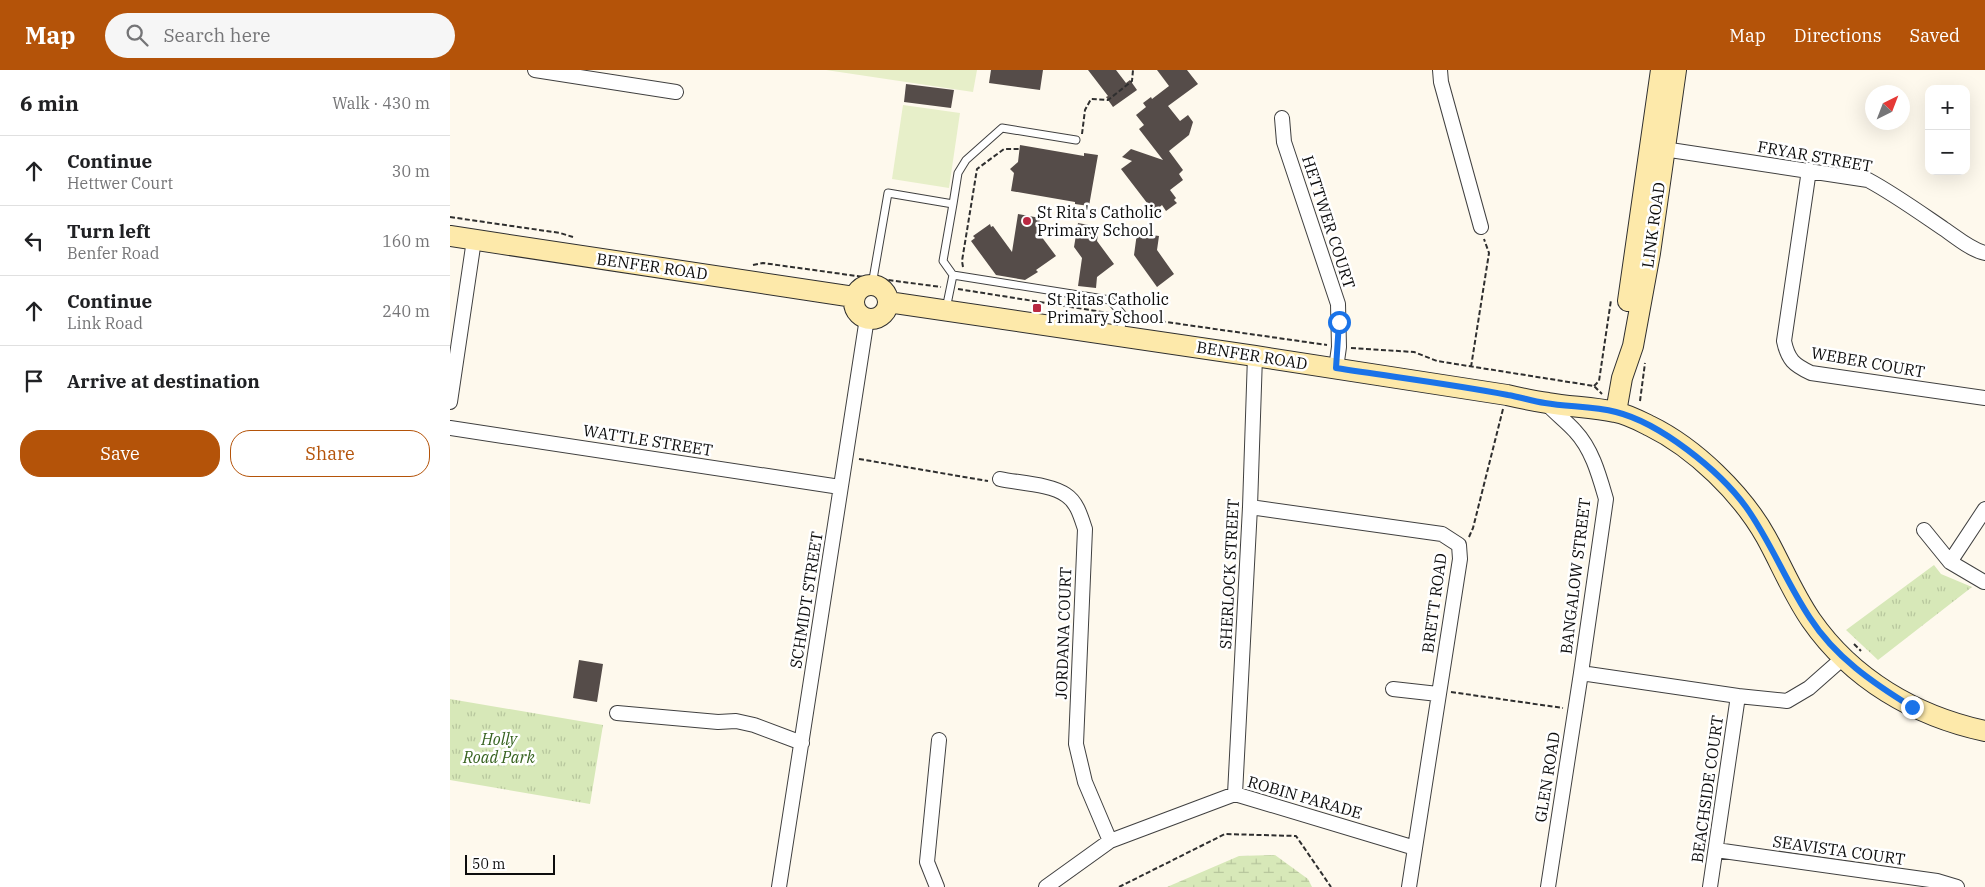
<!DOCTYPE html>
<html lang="en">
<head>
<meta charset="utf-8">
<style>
  body { margin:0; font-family:"IBM Plex Serif",serif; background:#f6f6f6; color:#202124 }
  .controls { position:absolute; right:15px; top:15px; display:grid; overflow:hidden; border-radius:10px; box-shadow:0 5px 20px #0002 }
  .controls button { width:45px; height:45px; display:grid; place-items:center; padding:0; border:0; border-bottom:1px solid #e0e0e0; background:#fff; color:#202124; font:25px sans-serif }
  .compass { position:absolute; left:1415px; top:15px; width:45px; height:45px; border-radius:50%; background:#fff; box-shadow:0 5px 20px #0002; rotate:42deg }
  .scale { position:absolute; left:15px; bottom:12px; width:90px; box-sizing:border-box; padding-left:5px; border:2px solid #0d0d0d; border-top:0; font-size:14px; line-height:18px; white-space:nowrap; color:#0d0d0d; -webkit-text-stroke:4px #fff; paint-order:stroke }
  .stop { position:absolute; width:15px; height:15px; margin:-11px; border:4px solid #1a73e8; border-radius:50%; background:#fff }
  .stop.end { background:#1a73e8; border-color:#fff; box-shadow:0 1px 5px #0008 }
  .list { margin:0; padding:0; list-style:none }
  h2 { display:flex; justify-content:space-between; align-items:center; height:65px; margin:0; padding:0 20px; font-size:21px }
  h2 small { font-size:16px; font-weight:400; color:#757577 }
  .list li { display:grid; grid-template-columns:32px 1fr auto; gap:15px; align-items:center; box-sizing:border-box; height:70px; padding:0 20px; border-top:1px solid #e0e0e0 }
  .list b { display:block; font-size:19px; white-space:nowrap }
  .list p { margin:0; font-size:16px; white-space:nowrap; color:#757577 }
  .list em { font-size:16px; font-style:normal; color:#757577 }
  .actions { display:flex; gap:10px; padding:15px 20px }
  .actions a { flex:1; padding:11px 0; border:1px solid #b45309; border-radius:20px; text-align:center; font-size:18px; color:#b45309 }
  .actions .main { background:#b45309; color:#fff }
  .icon { flex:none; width:28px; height:28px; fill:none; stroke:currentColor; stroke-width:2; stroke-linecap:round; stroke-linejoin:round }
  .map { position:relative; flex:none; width:1535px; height:817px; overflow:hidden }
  header { display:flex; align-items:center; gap:30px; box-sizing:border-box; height:70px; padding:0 25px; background:#b45309; color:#fff }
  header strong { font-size:24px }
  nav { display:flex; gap:28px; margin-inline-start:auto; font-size:18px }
  .search { width:350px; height:45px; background:#f6f6f6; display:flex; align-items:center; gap:12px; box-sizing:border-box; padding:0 18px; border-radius:28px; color:#757577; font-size:19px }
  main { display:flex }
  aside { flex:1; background:#fff }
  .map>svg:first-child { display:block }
</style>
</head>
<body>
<header>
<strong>Map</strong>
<div class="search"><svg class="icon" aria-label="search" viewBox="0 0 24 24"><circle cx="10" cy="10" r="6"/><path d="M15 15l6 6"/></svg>Search here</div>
<nav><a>Map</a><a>Directions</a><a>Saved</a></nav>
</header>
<main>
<aside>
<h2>6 min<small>Walk · 430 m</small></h2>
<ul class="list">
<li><svg class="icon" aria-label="ahead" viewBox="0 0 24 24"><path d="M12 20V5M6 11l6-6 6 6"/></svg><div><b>Continue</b><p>Hettwer Court</p></div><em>30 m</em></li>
<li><svg class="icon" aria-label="left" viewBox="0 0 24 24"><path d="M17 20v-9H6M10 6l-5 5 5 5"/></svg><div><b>Turn left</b><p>Benfer Road</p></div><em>160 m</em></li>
<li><svg class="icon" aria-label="ahead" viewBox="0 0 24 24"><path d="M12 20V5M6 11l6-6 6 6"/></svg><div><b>Continue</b><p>Link Road</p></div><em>240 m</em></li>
<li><svg class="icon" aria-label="arrive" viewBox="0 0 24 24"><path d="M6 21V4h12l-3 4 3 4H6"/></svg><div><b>Arrive at destination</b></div></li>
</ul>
<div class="actions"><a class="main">Save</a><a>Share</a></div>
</aside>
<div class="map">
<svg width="1535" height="817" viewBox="0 0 1535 817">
  <defs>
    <pattern id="wetland-marsh" width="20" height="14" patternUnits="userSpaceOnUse" patternTransform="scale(1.25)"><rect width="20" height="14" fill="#d7e8b8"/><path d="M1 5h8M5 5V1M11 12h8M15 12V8" fill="none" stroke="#b7c69d"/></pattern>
    <pattern id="park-tufts" width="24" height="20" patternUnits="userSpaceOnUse" patternTransform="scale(1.25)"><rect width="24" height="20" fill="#d7e8b8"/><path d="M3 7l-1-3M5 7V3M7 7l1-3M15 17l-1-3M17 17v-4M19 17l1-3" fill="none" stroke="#b7c69d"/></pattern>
  </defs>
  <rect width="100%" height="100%" fill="#fef9ed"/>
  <path fill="url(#wetland-marsh)" d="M 825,785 L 858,809 L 862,817 L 717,817 L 789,786 Z"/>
  <path fill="url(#park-tufts)" d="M 1484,495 L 1491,504 L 1522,517 L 1428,590 L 1396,560 Z
    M 0,629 L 153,655 L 140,734 L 0,710 Z"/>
  <path fill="#e7efc9" d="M 376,0 L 527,0 L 523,22 Z
    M 453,35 L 510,43 L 499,118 L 442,109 Z"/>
  <path fill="#554c49" d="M 541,0 L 593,0 L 590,20 L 539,13 Z
    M 638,0 L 666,0 L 676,13 L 680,10 L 687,20 L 663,37 L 656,27 L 658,26 Z
    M 707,0 L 737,0 L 748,14 L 718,36 L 730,51 L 738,45 L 743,52 L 739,65 L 719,81 L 733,100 L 729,104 L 733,110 L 720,120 L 726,128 L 724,130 L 727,133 L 716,141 L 712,135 L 704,142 L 671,99 L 682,91 L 672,87 L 681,79 L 713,90 L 689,59 L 694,55 L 686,45 L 696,37 L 693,33 L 701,27 L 702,29 L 719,16 Z
    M 456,14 L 504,20 L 501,38 L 454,32 Z
    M 570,75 L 634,86 L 634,83 L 648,85 L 639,136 L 625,134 L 625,132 L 561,121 L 564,103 L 560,99 L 568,92 Z
    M 568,144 L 590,148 L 588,162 L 606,186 L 586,200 L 588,202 L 575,210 L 546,205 L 521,171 L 525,168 L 523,166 L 540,154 L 541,157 L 543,156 L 562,182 Z
    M 628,153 L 649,157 L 647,171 L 664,194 L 647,207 L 646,218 L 628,216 L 632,188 L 624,177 Z
    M 687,163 L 709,166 L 707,180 L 724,204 L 707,217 L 684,185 Z
    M 129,590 L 153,594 L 147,632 L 123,628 Z"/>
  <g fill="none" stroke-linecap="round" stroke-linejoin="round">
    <g stroke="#404040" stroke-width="9">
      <path id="lane" d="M 503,134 L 508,103 L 516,90 L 552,58 L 626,70
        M 422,215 L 438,123 L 503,134 L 493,191 L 503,205 L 660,230 L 673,245 L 670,265
        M 496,239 L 503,205"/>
    </g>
    <g stroke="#404040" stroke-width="16">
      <path id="street" d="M 85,0 L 226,22
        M 990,0 L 991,12 L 1031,157
        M 832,48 L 834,72 L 888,234 L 889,277 L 886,298
        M 1207,78 L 1418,110 C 1444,124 1469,142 1494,159 C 1506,167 1521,180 1535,183
        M 1359,100 L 1334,271 C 1338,290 1344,295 1361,303 L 1535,328
        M 0,332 L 24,170
        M 1096,333 C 1105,343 1116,351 1125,361 C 1142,379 1149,405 1156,429 L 1131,603 L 1288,626 L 1337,631 L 1359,618 L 1393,588
        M 0,358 L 390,417
        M 550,409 C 568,413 601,414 616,425 C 627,432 631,447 635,459 L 626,674 L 635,712 L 660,771
        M 800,437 L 992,464 L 1009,475 L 1010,489 L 965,778
        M 1474,460 L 1500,492 L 1534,512
        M 1500,492 L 1535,439
        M 943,619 L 988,624
        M 167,643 L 268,652 L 286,651 L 304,655 L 352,673
        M 785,724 L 800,437 L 805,286
        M 1266,780 L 1487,811 L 1507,817
        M 329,817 L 417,248
        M 487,817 L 477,792 L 489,670
        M 596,817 L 660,771 L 785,724 L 965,778 L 959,817
        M 1098,817 L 1131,603
        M 1260,817 L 1288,626"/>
    </g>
    <g stroke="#2f2f2f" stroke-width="22">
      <path id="secondary" d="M 0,166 L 404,227
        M404 232a17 17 0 1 1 34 0a17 17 0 1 1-34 0Z
        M 1178,231 L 1211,0
        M 438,232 L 805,286 L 1057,325 C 1070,328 1084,331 1098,333 C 1120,337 1143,337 1165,342 C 1177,344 1190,351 1200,356 C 1245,378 1292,424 1316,467 C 1331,494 1343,524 1361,550 C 1402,609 1465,646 1535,661
        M 1166,342 L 1172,308 L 1183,276 L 1200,183 L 1226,0"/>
    </g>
    <path stroke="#2f2f2f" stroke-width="2" stroke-dasharray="5 2.5" stroke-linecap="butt" d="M 632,64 L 635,40 L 641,29 L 658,30 L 682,11 L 683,0
      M 0,147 L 110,163 L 123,167
      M 303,195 L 313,193 L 414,207
      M 513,197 L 512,191 L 527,99 L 554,79 L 570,79
      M 431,209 L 491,217
      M 508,219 L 659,243
      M 681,247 L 877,275
      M 901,278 L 964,282 L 987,291 L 1144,316 L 1152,324
      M 1021,297 L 1039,183 L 1034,169
      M 1144,316 L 1149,311 L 1161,230
      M 1190,331 L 1195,293
      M 409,389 L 538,411
      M 1019,467 L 1023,458 L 1053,339
      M 1404,574 L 1411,581
      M 1001,622 L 1113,638
      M 669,817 L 775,764 L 846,766 L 881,817"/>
    <use href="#lane" stroke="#fff" stroke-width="7"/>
    <use href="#street" stroke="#fff" stroke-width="14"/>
    <use href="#secondary" stroke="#fde9aa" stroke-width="20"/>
  </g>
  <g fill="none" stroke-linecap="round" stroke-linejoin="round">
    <path stroke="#1a73e8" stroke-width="6" d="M 889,252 L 886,298 C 943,307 1001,314 1058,325 C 1070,327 1082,331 1095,333 C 1118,337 1143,336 1166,342 C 1210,353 1269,400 1296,437 C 1321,472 1336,512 1360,548 C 1385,587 1423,613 1462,637"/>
  </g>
  <g fill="#b92942" stroke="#fff" stroke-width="2">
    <circle cx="577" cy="151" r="5"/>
    <rect x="582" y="233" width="10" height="10" rx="2.5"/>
  </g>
  <g text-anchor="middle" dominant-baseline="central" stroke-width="5" stroke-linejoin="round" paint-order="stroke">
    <g font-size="16" fill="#0d0d0d" stroke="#fff">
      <text transform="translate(1365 86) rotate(10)">FRYAR STREET</text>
      <text transform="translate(879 152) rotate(72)">HETTWER COURT</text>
      <text transform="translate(1203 155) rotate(-82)">LINK ROAD</text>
      <text transform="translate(202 196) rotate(8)">BENFER ROAD</text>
      <text transform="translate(802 285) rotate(9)">BENFER ROAD</text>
      <text transform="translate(1418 292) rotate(10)">WEBER COURT</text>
      <text transform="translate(198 370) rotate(9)">WATTLE STREET</text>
      <text transform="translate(779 504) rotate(-87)">SHERLOCK STREET</text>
      <text transform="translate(1125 506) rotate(-83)">BANGALOW STREET</text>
      <text transform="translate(356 530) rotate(-81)">SCHMIDT STREET</text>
      <text transform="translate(984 533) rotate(-82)">BRETT ROAD</text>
      <text transform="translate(613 563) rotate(-88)">JORDANA COURT</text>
      <text transform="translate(1097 707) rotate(-81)">GLEN ROAD</text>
      <text transform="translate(1257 719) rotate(-82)">BEACHSIDE COURT</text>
      <text transform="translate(855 727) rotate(16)">ROBIN PARADE</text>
      <text transform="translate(1389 780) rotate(8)">SEAVISTA COURT</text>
    </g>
    <g font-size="16" fill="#0d0d0d" stroke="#fff" text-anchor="start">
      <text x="587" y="142">St Rita's Catholic<tspan x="587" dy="18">Primary School</tspan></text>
      <text x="597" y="229">St Ritas Catholic<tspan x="597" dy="18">Primary School</tspan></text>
    </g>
    <g font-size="16" font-style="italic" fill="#36621f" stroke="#fff">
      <text x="49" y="669">Holly<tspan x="49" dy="18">Road Park</tspan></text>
    </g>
  </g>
</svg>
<div class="controls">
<button>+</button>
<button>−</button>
</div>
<svg class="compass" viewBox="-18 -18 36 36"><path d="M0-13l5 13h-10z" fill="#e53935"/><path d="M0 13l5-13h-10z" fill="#757577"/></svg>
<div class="scale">50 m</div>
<div class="stop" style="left:889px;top:252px"></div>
<div class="stop end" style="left:1462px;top:637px"></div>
</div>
</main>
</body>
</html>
